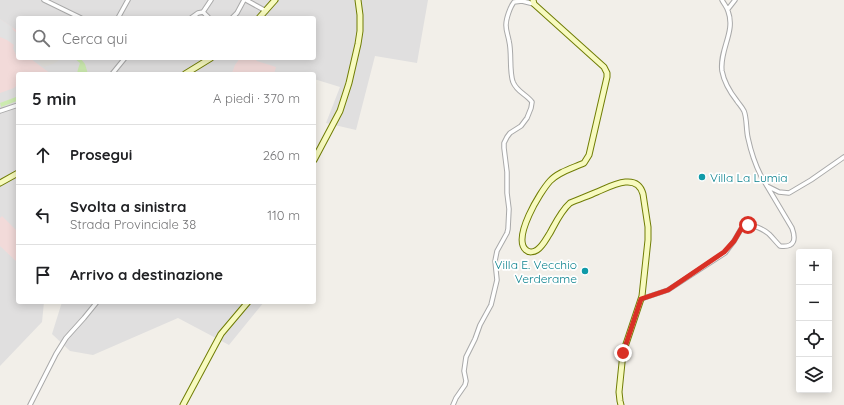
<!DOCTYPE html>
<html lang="it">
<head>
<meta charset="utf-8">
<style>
  body { margin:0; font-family:Quicksand,sans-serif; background:#f6f6f6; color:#202124 }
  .controls { position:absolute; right:12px; bottom:12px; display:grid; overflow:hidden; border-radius:4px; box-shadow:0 2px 10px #0003 }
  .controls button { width:36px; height:36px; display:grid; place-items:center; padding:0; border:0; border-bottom:1px solid #e0e0e0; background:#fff; color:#202124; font:20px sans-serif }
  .stop { position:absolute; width:12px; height:12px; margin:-9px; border:3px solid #d93025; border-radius:50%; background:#fff }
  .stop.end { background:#d93025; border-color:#fff; box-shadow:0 1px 4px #0008 }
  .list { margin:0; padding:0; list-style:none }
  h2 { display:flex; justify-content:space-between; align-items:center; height:52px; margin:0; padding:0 16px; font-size:17px }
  h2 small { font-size:13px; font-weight:400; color:#757577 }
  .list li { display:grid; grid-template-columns:26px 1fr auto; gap:12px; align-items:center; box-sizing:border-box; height:60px; padding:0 16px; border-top:1px solid #e0e0e0 }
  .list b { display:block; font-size:15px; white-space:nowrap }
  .list p { margin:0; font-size:13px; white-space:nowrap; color:#757577 }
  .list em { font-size:13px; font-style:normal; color:#757577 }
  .icon { flex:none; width:22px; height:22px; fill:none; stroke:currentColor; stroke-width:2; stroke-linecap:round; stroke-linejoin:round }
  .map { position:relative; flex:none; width:844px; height:405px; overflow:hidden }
  .search { position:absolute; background:#fff; box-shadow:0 2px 10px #0003; left:16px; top:16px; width:300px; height:44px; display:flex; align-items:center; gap:10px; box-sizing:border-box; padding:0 14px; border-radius:4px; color:#757577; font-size:15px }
  .panel { position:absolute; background:#fff; box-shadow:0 2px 10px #0003; left:16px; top:72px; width:300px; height:232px; border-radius:4px }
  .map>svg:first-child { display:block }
</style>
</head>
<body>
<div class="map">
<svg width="844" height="405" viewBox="0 0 844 405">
  <rect width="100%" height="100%" fill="#f2efe9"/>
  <path fill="#e0dfdf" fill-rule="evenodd" d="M 0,0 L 428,0 L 417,63 L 375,56 L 356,130 L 326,123 L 340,87 L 314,79 L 314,74 L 18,74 L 18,302 L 44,302 L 42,322 L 0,366 ZM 18,18 L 314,18 L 314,58 L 18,58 Z
    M 62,302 L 264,302 L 229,345 L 178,318 L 93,355 L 70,351 L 52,334 Z"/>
  <path fill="#f2dad9" d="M 0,19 L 18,31 L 18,58 L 32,58 L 31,59 L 51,74 L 18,74 L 18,84 L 14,88 L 0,93 Z
    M 240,58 L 254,58 L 257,61 L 276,67 L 274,74 L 233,74 L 232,73 L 235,65 Z
    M 2,216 L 18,232 L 18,263 L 0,246 L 0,218 Z"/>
  <path fill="#e1dfda" d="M 38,58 L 58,58 L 59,60 L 55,63 L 44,67 L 41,65 Z"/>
  <path fill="#cdebb0" d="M 74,58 L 80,58 L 85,64 L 88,74 L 77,74 L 78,69 L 80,63 Z
    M 16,97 L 17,98 L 17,101 L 1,107 L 0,103 Z"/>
  <path fill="#e2e2e2" d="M 0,19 L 12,27 L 13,30 L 18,34 L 18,57 L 16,55 L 13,48 L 14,45 L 7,40 L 0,37 Z"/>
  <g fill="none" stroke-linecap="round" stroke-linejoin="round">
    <g stroke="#a9a9a9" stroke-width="5.5">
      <path id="street" d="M 44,0 L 81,18
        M 246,0 L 266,11
        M 728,9 L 735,0
        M 203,12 L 211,0
        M 203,12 L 209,18
        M 118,18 L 128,0
        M 191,18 L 198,13 L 203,12
        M 232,18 L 237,13 L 244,0
        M 112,74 L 125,58
        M 0,111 L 18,105
        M 767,186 L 779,192 L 789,193 L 811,180 L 844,157
        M 641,299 L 668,290 L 725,253 L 734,241 L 741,229 L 745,226 C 753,224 763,229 769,234 C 773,238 776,242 780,246 C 795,248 796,239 792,228 L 761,176 C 755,164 751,152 748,138 C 746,130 747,118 744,111 C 742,107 739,104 737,101 C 730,92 724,82 722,71 C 719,50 736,32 728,11 C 727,7 724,4 722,0
        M 30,405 L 56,354 L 66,338 L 84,318 L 97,302
        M 453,405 L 456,398 L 465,385 L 466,381 L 464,371 L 466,357 L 475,339 L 480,325 L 491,305 L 497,280 L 495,261 L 497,251 L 507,233 L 508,229 L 509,209 L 507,193 L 507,172 L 504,148 L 504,143 L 507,137 L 510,133 L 521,126 L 527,118 L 531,108 L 532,102 C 526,94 517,92 513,82 C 509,71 512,53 509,41 C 508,35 506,31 506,25 C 506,19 510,7 514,2 L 522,1 L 534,4"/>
    </g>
    <g stroke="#707d05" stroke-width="7">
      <path id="secondary" d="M 533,0 L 534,4 L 604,67 L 607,73 L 607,77 L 589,155 L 584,163 C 573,168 558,172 550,181 C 540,192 512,238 526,250 C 529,253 534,252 537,250 C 543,246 546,239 550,233 C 556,222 561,211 570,203 C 579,199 588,196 597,192 C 609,187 637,171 643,194 L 648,227 L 648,240 L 642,296 L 623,353 L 619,392 L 620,401 L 621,405
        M 259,18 L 275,0
        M 185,74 L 211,58
        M 314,160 L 340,111 L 349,83 L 358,44 L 360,31 L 360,15 L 358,0
        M 0,183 L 18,173
        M 183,405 L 214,347 L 221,334 L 248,302"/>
    </g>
    <use href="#street" stroke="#fff" stroke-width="3.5"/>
    <use href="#secondary" stroke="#f7fabf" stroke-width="5"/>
  </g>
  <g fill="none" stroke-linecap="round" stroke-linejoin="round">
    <path stroke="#d93025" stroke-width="5" d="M 623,353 L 641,299 L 668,290 L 724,252 L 734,241 L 741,229 L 745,226 L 748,225"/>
  </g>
  <g fill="#0f9aa8" stroke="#fff" stroke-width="1.5">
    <circle cx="702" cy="177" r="4"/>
    <circle cx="585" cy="271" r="4"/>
  </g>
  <g text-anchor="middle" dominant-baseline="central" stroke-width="3.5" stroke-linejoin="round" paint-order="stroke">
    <g font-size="12" fill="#0d838f" stroke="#fff" text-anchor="start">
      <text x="710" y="177">Villa La Lumia</text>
      <text x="577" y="264" text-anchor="end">Villa E. Vecchio<tspan x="577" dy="14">Verderame</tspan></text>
    </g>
  </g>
</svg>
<div class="controls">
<button>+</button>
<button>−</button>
<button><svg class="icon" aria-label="locate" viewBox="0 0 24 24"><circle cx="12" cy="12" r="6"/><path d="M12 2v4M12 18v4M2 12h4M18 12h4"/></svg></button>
<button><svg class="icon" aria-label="layers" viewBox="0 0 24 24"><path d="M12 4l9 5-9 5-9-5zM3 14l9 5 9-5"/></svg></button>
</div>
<div class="stop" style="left:748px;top:225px"></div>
<div class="stop end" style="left:623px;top:353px"></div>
<div class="search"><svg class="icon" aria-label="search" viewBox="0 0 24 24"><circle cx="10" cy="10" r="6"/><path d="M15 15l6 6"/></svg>Cerca qui</div>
<section class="panel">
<h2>5 min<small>A piedi · 370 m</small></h2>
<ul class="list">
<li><svg class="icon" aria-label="ahead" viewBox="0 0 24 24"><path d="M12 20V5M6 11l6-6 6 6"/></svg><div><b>Prosegui</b></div><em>260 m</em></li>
<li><svg class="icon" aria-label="left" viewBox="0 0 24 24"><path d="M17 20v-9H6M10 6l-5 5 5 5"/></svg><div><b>Svolta a sinistra</b><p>Strada Provinciale 38</p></div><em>110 m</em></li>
<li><svg class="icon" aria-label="arrive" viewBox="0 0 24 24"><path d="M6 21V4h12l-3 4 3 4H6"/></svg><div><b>Arrivo a destinazione</b></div></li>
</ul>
</section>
</div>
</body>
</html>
